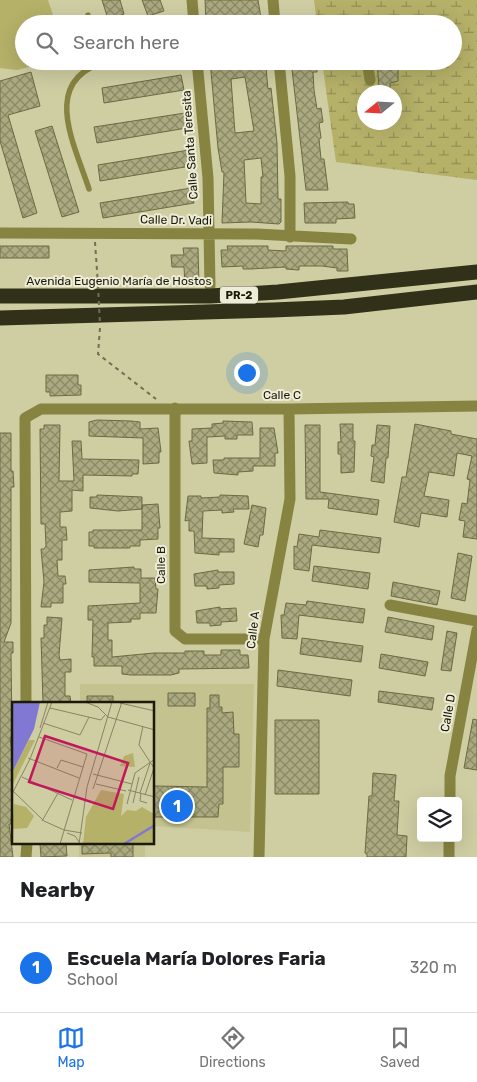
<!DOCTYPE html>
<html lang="en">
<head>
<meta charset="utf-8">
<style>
  body { margin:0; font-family:Rubik,sans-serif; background:#f6f6f6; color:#202124 }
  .controls { position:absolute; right:15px; bottom:15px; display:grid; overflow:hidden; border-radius:5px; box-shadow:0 5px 20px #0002 }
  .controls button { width:45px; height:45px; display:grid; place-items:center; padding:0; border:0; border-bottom:1px solid #e0e0e0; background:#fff; color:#202124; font:25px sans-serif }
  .compass { position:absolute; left:357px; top:85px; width:45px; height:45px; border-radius:50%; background:#fff; box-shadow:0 5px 20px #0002; rotate:252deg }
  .you { position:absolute; left:246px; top:372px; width:18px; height:18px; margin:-12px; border:4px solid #fff; border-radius:50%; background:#1a73e8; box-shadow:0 0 0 8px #1a73e833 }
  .badge { display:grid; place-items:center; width:32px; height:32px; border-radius:50%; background:#1a73e8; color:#fff; font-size:16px; font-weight:700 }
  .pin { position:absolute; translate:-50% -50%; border:2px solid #fff; box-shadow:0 1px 5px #0006 }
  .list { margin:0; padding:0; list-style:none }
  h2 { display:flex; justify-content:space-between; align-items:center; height:65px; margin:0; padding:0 20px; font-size:21px }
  h2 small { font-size:16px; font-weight:400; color:#757577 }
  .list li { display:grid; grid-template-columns:32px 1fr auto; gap:15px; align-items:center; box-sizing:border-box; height:90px; padding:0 20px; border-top:1px solid #e0e0e0 }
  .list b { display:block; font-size:19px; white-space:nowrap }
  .list p { margin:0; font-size:16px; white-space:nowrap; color:#757577 }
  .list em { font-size:16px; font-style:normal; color:#757577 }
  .icon { flex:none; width:28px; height:28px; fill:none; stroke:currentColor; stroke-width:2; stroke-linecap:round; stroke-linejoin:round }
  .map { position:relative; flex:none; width:477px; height:857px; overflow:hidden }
  .search { position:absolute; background:#fff; box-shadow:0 5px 20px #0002; left:15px; right:15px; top:15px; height:55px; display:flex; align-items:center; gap:12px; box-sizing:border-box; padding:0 18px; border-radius:28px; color:#757577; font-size:19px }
  .sheet { height:155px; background:#fff }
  nav { display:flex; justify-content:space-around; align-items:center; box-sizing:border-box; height:70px; border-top:1px solid #e0e0e0; background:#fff; font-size:14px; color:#757577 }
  nav a { display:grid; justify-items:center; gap:2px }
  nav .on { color:#1a73e8 }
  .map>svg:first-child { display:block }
</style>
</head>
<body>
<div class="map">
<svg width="477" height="857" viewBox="0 0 477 857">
  <defs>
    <pattern id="wetland-marsh" width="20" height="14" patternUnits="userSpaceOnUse" patternTransform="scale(1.25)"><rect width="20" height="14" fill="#b5b169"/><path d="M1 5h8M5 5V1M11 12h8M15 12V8" fill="none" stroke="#928f55"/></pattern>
    <pattern id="building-cross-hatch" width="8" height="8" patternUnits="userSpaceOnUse" patternTransform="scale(1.25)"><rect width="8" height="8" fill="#aba97f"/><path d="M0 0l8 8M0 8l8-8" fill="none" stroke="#8a8966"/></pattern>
  </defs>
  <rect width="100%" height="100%" fill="#cfcda2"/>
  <path fill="#c4c28f" d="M 80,684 L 254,684 L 250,832 L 154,826 L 154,703 L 80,703 Z
    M 79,843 L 145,843 L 145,857 L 79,857 Z"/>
  <path fill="url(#wetland-marsh)" fill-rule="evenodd" d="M 314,0 L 477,0 L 477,180 L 336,162 L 322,61 L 453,61 L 453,24 L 317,24 ZM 364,92 L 394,92 L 394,122 L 364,122 Z"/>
  <path fill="#b5b169" d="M 0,0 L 48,0 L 56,24 L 24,24 L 24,61 L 52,61 L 17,70 L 0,68 Z"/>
  <path fill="url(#building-cross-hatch)" stroke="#6b6a42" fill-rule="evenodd" d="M 102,0 L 120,0 L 124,14 L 108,19 Z
    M 142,0 L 160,0 L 164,11 L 148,16 Z
    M 205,0 L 258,0 L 262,24 L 241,24 L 241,19 L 206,23 Z
    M 210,61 L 262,61 L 263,68 L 266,68 L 268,89 L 271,88 L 277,143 L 278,199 L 281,199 L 281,222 L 279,224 L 251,222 L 222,223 L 224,172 L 222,172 L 218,148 ZM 245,77 L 254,131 L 235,133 L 231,79 ZM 261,158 L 263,177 L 261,177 L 261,204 L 246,203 L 244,160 Z
    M 291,61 L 316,62 L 317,72 L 313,72 L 314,90 L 317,109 L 321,108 L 323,122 L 319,123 L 321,138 L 319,139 L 321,159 L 324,159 L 328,190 L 306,190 Z
    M 377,61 L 389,61 L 389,70 L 398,69 L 398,81 L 390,83 L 390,88 L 379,88 Z
    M 31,72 L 40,106 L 8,115 L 37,213 L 23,218 L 0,141 L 0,81 Z
    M 181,75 L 184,90 L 104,103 L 102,88 Z
    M 185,113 L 187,128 L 97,143 L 94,127 Z
    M 52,126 L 79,212 L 62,217 L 35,131 Z
    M 189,150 L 191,166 L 100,181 L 98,165 Z
    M 191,188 L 194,203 L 103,218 L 100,203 Z
    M 348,202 L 348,204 L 354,204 L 355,218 L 336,219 L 336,223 L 305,223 L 304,203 Z
    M 0,246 L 49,246 L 49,258 L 0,258 Z
    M 227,246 L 268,246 L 268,250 L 286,251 L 286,246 L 333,246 L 333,249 L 347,249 L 348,271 L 337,271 L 337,268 L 322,266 L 299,266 L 299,270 L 286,269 L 286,267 L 250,269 L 243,269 L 243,266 L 222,267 L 221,250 L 228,250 Z
    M 183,248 L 198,248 L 199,284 L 185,285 L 184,267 L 172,267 L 171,255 L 184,255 Z
    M 46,375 L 78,375 L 78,385 L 81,385 L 81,395 L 50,396 L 50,392 L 46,392 Z
    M 97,420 L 131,421 L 140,422 L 140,429 L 158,428 L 161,452 L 159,452 L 159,463 L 143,464 L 143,438 L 89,436 L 89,422 Z
    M 223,421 L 252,422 L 253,435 L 237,435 L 237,439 L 225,439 L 225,436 L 207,437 L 207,463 L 192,464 L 189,441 L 192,441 L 192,429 L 212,428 L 212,424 L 223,423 Z
    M 340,424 L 353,424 L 353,441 L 355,441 L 354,472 L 341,473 L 341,454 L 338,454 L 338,442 L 341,442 Z
    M 415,424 L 451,431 L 451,434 L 477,439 L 477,539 L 463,537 L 465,521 L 459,520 L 462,503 L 467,504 L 470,480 L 467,479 L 472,456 L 457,453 L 454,476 L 429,472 L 424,496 L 449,500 L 447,517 L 421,513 L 419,527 L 394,522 L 402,477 L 406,477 Z
    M 44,425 L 60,425 L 59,481 L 74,481 L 72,441 L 81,441 L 82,459 L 139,460 L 138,474 L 132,474 L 132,476 L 83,475 L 83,491 L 72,490 L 72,511 L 60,512 L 60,527 L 66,527 L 67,540 L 62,540 L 62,560 L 57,560 L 58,576 L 65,576 L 66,584 L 63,584 L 63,603 L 51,603 L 51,607 L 41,607 L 44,582 L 41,549 L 44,549 L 46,546 L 45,524 L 41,524 L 40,429 L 44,429 Z
    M 305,425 L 320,425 L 320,492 L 379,500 L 377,515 L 328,508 L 329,499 L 306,499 Z
    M 377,425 L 390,426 L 388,458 L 386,458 L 384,483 L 371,481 L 374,457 L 371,456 L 372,445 L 375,445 Z
    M 260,428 L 274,428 L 278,453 L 275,453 L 275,466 L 253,466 L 253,471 L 238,472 L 238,475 L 214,473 L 213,460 L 224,460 L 224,458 L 260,458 Z
    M 0,433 L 11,433 L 11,471 L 13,471 L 14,487 L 11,487 L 11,623 L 4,642 L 13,642 L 13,653 L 11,653 L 12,737 L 10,737 L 14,770 L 11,824 L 9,824 L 13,857 L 0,857 Z
    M 97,495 L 142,497 L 142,509 L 118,511 L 90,508 L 90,497 L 97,497 Z
    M 220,495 L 248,496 L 249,509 L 233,509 L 234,512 L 222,513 L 222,510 L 203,511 L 202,538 L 234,539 L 234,552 L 219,552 L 219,555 L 195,553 L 194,531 L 189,531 L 189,520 L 185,521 L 188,496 L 201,496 L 201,498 L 220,497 Z
    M 158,504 L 160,528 L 158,528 L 158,539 L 140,540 L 140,546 L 130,546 L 130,548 L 94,548 L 94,546 L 89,546 L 89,532 L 93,532 L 93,530 L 142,530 L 142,505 Z
    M 252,505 L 266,508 L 263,535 L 260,535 L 258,547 L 244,544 Z
    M 320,530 L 381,538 L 379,553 L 312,545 L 309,571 L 294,569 L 294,546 L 297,547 L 299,534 L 319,537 Z
    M 458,553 L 472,556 L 465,601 L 451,598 Z
    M 314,566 L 370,573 L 368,589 L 312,581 Z
    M 134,567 L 134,569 L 141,569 L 141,578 L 155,578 L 156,589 L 158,589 L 156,613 L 140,613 L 140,619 L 131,619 L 131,622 L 108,623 L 108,640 L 112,640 L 112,657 L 154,653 L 185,653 L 185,651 L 204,651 L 204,655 L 221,655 L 221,650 L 240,650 L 240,655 L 248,655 L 249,668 L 179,669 L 179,673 L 171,675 L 131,675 L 122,674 L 122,666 L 94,666 L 94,657 L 92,657 L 93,620 L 88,620 L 88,606 L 140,603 L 140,583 L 89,582 L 89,570 Z
    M 218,570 L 218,572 L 234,572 L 234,584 L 219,585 L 219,588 L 207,589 L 207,586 L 195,586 L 194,574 Z
    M 393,582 L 440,591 L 437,605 L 391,596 Z
    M 307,601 L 365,609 L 363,623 L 299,615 L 297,639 L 282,638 L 281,615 L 284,615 L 286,603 L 306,605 Z
    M 220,607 L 220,609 L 236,608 L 237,621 L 221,622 L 221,625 L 210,626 L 210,623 L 197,623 L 196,611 Z
    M 47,617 L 62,618 L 59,655 L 60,660 L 71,659 L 71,672 L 65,672 L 65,696 L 70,696 L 71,703 L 43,703 L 41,638 L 44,638 L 44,625 L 47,625 Z
    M 388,617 L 434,626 L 432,640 L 385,632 Z
    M 447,631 L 457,633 L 451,671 L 441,670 Z
    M 302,638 L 363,646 L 361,662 L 300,654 Z
    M 381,654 L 428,662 L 425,676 L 379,668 Z
    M 278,670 L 352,680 L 350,696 L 277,686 Z
    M 379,691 L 434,698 L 432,710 L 378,702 Z
    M 168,693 L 195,693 L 195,706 L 168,706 Z
    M 210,695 L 219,695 L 219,707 L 222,707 L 222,713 L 233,712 L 234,734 L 239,734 L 239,767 L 223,767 L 223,804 L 219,804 L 218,817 L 154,817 L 154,786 L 207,787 L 207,708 L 210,708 Z
    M 87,696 L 113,696 L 113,703 L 87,703 Z
    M 473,719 L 477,720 L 477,770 L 464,768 Z
    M 275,720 L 319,720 L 319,794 L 275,794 Z
    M 373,773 L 396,775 L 394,801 L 399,801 L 397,835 L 407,836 L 406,857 L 367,857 L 367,854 L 365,853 L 369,796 L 372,796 Z
    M 66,843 L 67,856 L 41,857 L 40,844 Z
    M 82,843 L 133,843 L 133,857 L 111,857 L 111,853 L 82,854 Z"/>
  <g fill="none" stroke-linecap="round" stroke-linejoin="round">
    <path stroke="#717052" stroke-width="2" stroke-dasharray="4 4" stroke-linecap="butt" d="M 95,242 L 98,285
      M 100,328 L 98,354 L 156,399"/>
    <path stroke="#878341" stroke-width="5.5" d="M 88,15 L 91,24
      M 89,189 C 74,143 39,79 108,61"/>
    <path stroke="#878341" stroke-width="11" d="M 192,0 L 194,24
      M 273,0 L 275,24
      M 197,61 L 208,178 L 210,286
      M 279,61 L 290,176 L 290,237
      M 367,61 L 370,80
      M 0,233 L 257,234 L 351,239
      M 175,408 L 175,631 L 185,639 L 264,639
      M 390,605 L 477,621
      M 26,703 L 25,418 L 41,409 L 289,409 L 477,406
      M 450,801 L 450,776 L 477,630
      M 26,857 L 27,843
      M 259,857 L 264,639 L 290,499 L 289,409
      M 449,857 L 449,838"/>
    <path stroke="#313018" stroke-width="15" d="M 0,296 L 210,296 L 278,292 L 477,272
      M 0,318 L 273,310 L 344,307 L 477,292"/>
    <path stroke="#717052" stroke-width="2" stroke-dasharray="4 4" stroke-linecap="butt" d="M 98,285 L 100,325"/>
  </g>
  <g text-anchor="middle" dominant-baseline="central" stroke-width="4" stroke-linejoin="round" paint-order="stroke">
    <rect fill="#ededd7" stroke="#5a5947" stroke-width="1" x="220" y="286.5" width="38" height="17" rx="4"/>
    <g font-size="11" font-weight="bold" fill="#1b1a09">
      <text x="239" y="295">PR-2</text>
    </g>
    <g font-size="12" fill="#1b1a09" stroke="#ededd7">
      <text transform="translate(190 145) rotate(-94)">Calle Santa Teresita</text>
      <text transform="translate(176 220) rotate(1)">Calle Dr. Vadi</text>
      <text x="119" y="281">Avenida Eugenio María de Hostos</text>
      <text x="282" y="395">Calle C</text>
      <text transform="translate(161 565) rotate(-90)">Calle B</text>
      <text transform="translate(253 630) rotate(-83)">Calle A</text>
      <text transform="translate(448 713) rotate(-80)">Calle D</text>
    </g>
  </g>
  <g transform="translate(12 702)">
    <rect width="142" height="142" fill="#cfcda2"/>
    <path d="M 89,88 L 112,92 L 109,114 L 115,108 L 124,109 L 130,105 L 142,112 L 142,142 L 71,142 L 74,115 Z" fill="#b5b169"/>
    <path d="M 17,38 L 23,38 L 0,84 L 0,71 Z" fill="#b5b169"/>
    <path d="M 121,51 L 123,65 L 108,64 L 112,54 ZM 2,102 L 14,105 L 22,114 L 15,126 L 0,127 Z" fill="#b5b169"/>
    <path d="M 0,0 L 28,0 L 22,27 L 0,71 Z" fill="#8078d3"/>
    <path fill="none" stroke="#8078d3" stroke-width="2.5" d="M 112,142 L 143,123"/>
    <path fill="none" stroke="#878565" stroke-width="1" d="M 73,0 L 86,5 L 96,15 L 143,28M 108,1 L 143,9M 38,6 L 89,18 L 93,13M 31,21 L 68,33 L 77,15M 131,24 L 127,43 L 142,66 L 133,93M 28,26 L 36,0M 27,35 L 75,52 L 48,142M 16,56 L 67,76M 45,66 L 49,58 L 71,65M 81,72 L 120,82M 10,75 L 60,98M 84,82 L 114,89M 81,87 L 110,0M 116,88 L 143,95M 1,89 L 32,119 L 52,128 L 70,131M 128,91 L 138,61M 129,91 L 128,99 L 135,101M 0,92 L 18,57 L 40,0M 121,101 L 127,75M 115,102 L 123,71 L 143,57M 30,119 L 46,91M 55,131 L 63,134 L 67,140M 67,142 L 75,85 L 100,0"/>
    <path fill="#c2185b" fill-opacity="0.15" stroke="#c2185b" stroke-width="2.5" d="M 33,34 L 116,61 L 101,107 L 17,80 Z"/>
    <rect width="142" height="142" fill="none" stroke="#1b1a09" stroke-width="2.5"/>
  </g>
</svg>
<div class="controls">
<button><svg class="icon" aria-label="layers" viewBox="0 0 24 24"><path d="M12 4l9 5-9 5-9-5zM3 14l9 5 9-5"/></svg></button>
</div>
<svg class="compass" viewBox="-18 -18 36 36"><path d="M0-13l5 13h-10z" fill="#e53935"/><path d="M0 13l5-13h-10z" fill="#757577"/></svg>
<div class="you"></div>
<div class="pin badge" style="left:177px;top:806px">1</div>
<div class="search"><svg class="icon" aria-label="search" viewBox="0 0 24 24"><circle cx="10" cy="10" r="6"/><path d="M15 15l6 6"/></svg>Search here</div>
</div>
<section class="sheet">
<h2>Nearby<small></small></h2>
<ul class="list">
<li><span class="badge">1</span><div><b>Escuela María Dolores Faria</b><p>School</p></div><em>320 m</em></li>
</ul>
</section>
<nav>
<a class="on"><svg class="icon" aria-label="map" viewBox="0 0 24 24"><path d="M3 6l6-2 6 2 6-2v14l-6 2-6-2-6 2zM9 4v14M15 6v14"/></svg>Map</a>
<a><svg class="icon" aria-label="directions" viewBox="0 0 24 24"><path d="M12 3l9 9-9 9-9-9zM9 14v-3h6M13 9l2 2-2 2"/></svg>Directions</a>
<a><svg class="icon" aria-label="saved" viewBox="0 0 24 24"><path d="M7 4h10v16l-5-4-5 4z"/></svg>Saved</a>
</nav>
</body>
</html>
